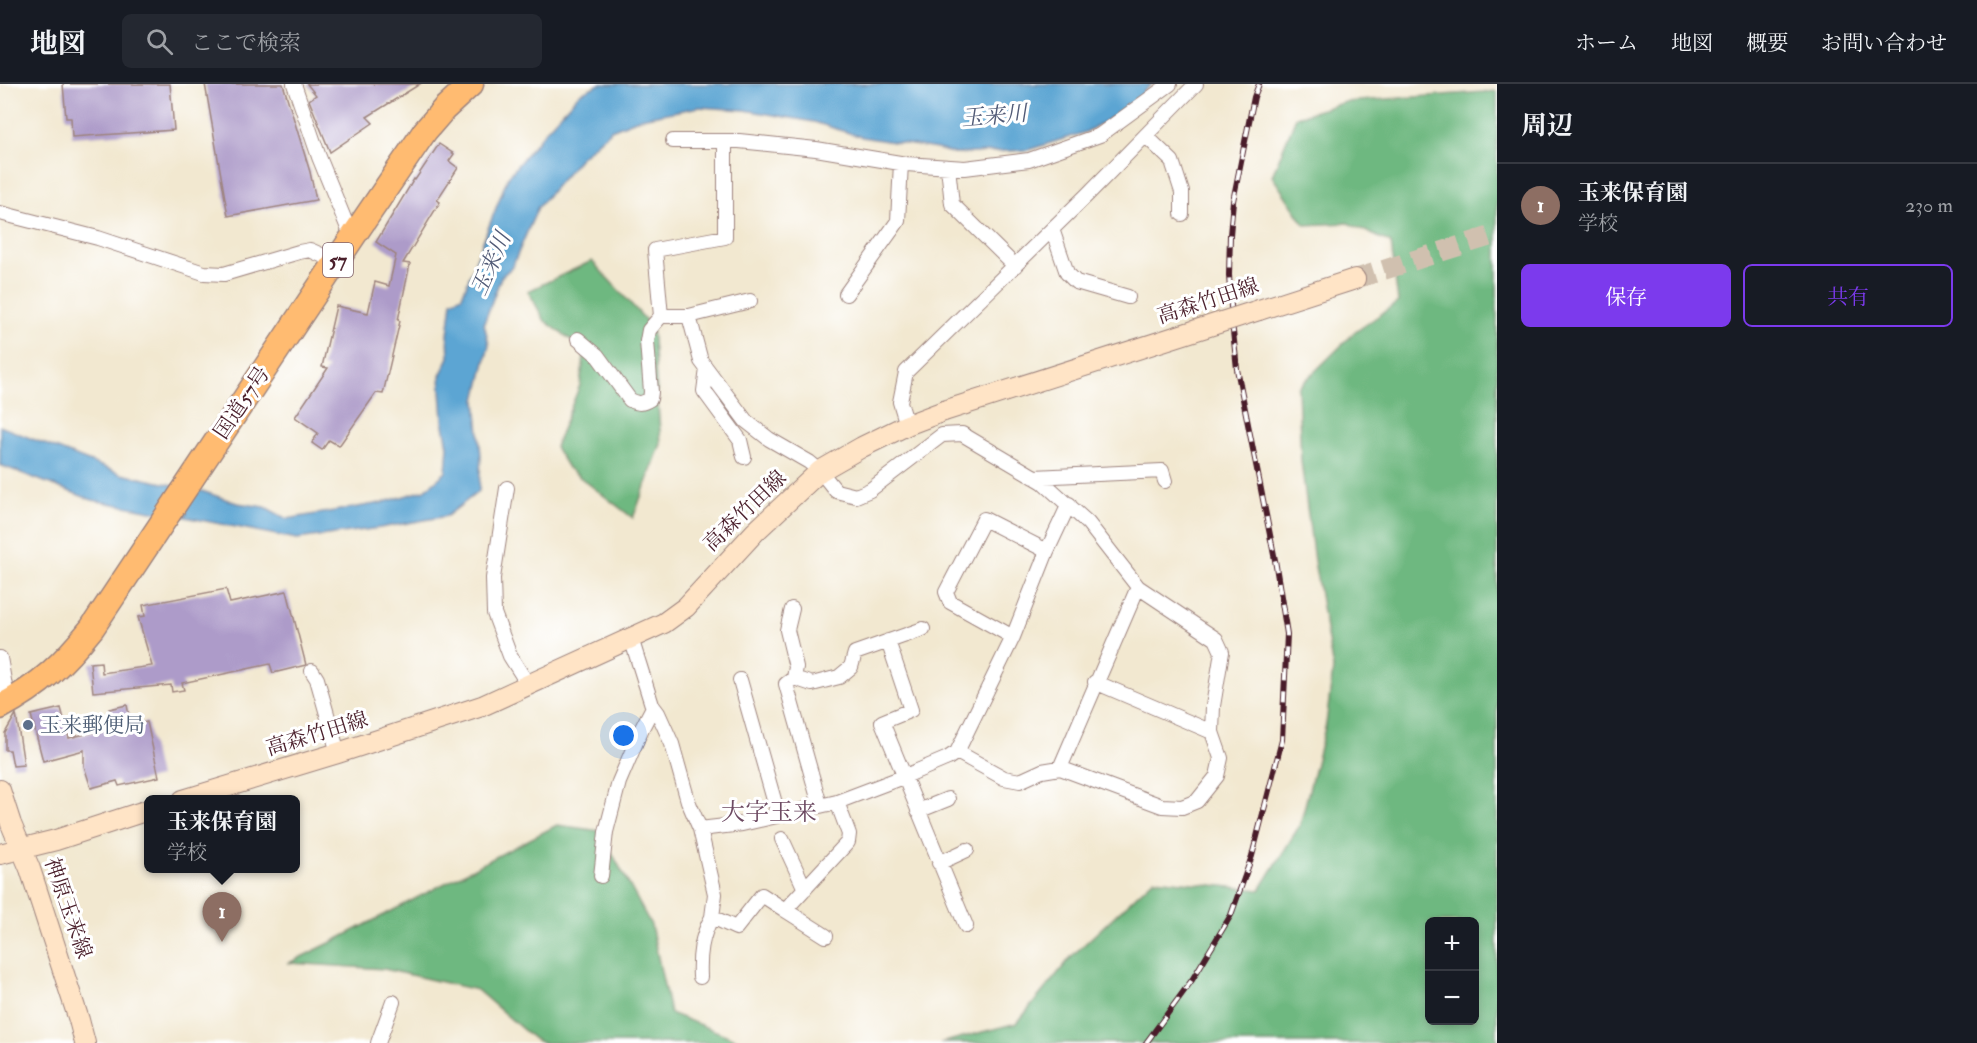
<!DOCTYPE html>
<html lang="ja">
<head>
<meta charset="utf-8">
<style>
  body { margin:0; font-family:"IM FELL Double Pica","Noto Serif JP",serif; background:#242831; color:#f1f3f6 }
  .controls { position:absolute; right:18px; bottom:18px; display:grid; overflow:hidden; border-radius:9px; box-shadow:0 3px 9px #0003 }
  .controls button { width:54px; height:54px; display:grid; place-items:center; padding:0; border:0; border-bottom:2px solid #363941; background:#171b24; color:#f1f3f6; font:30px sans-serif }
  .you { position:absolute; left:624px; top:652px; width:21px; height:21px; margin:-15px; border:4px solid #fff; border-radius:50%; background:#1a73e8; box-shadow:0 0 0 9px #1a73e833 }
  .badge { display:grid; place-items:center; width:39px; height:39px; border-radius:50%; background:#7c3aed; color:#fff; font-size:20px; font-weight:700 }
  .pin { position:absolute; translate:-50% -50px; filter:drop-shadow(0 2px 3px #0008) }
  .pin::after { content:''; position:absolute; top:32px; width:21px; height:18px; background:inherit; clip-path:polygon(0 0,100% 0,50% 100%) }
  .popup { position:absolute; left:144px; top:711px; width:156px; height:78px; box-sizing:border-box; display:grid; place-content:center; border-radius:9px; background:#171b24; filter:drop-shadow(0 2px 4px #0005); font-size:20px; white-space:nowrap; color:#9ea1a6 }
  .popup b { font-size:22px; color:#f1f3f6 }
  .popup::after { content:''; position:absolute; left:50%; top:100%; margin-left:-12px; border:12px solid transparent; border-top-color:#171b24 }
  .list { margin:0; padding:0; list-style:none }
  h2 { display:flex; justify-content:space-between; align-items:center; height:78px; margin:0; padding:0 24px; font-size:26px }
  h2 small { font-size:20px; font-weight:400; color:#9ea1a6 }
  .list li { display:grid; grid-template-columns:39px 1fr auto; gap:18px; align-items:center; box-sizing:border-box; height:84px; padding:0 24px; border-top:2px solid #363941 }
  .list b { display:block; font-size:22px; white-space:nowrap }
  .list p { margin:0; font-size:20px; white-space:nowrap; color:#9ea1a6 }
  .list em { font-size:20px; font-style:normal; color:#9ea1a6 }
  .actions { display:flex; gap:12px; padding:18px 24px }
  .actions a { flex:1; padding:14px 0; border:2px solid #7c3aed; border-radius:9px; text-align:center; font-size:21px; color:#7c3aed }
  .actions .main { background:#7c3aed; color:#fff }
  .icon { flex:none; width:33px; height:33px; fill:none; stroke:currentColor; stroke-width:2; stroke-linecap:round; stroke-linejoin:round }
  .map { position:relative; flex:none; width:1497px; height:959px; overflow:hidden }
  header { display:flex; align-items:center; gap:36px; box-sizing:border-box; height:84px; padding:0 30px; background:#171b24; border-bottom:2px solid #363941 }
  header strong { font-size:28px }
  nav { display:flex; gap:33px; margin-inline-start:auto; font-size:21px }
  .search { width:420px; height:54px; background:#242831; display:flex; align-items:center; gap:15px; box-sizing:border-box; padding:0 21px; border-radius:9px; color:#9ea1a6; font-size:22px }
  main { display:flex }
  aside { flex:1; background:#171b24 }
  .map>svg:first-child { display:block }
</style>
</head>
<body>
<header>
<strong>地図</strong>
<div class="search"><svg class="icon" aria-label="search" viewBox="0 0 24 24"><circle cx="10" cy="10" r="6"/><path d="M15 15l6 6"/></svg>ここで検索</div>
<nav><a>ホーム</a><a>地図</a><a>概要</a><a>お問い合わせ</a></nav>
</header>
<main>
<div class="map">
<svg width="1497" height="959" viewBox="0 0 1497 959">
  <rect width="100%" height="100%" fill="#fff"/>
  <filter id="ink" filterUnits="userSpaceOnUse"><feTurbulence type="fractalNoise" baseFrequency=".0167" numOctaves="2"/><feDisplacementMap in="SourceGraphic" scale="12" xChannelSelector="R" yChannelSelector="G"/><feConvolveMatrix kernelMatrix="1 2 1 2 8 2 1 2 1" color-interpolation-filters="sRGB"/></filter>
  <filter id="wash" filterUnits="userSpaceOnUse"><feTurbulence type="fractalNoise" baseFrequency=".008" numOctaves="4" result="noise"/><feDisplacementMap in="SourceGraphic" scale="24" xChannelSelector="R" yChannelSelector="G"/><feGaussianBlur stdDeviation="1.35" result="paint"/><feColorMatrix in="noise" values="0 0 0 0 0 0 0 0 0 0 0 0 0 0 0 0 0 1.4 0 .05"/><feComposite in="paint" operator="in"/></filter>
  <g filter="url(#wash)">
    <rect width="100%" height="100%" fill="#f2e8d0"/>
    <path fill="#6eb880" stroke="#5c6c56" stroke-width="1.5" fill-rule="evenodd" d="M 1497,7 L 1497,959 L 940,959 L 1017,939 L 1072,872 L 1154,795 L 1260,806 L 1300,741 L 1326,640 L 1333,585 L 1314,477 L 1301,377 L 1298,304 L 1354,249 L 1398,218 L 1391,159 L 1348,139 L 1305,141 L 1272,92 L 1296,33 L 1345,18 ZM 1430,838 L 1474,838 L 1474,936 L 1430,936 Z
      M 592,177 L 652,243 L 661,360 L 633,434 L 568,384 L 555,363 L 580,301 L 585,266 L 545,237 L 528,207 Z
      M 557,741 L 600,747 L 651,841 L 670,929 L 746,959 L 543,959 L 534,955 L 477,906 L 384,885 L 289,879 L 334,857 Z"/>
    <path fill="#5ba5d3" stroke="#52627f" stroke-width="1.5" d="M 600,0 L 1152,0 L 1144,7 L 1139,18 L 1086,48 L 1028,66 L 955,70 L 937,65 L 862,53 L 814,38 L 745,26 L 699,23 L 641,34 L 611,46 L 579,75 L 538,123 L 512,183 L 501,193 L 484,239 L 489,261 L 476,316 L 481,372 L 479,407 L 447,432 L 380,444 L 297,455 L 185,433 L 188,429 L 184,433 L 92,416 L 0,381 L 0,342 L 121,390 L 202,407 L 237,419 L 265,423 L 287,435 L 381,419 L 425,406 L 446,388 L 448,362 L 443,336 L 440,292 L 449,273 L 448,251 L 452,217 L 462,212 L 508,93 L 547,45 L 580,9 Z"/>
    <g id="blocks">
      <path fill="#ad9bc9" d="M 63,0 L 170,0 L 174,46 L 72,53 L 71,34 L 66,34 Z
        M 205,0 L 283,0 L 310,88 L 316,116 L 228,132 Z
        M 307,0 L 420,0 L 367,33 L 373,39 L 330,68 L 309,16 L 316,11 Z
        M 439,60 L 454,70 L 449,77 L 458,84 L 437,116 L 440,118 L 403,179 L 410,180 L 398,236 L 400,237 L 383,310 L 376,309 L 339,362 L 329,356 L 322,366 L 312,359 L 318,349 L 295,333 L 328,284 L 322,283 L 336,222 L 368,229 L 375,198 L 389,202 L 396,171 L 376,158 L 414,95 L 415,96 Z
        M 226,505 L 230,519 L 287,507 L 306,581 L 273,589 L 270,580 L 182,599 L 184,606 L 172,608 L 171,601 L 93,608 L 90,579 L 101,578 L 102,589 L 152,582 L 138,533 L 145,532 L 143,521 Z
        M 127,621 L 131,642 L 147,638 L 159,693 L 119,702 L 117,697 L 91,704 L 84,682 L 84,666 L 43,677 L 31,631 L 61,624 L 69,654 L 113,643 L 109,625 Z
        M 16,630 L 24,681 L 13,682 L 10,666 L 5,666 L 5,649 Z"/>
    </g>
  </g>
  <g filter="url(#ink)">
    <use href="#blocks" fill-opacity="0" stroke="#9e847e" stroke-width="1.5"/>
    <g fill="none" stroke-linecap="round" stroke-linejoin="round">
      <path stroke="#d0c0af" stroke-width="20" stroke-dasharray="20 10" stroke-linecap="butt" d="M 1355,195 L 1497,150"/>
      <g stroke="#9e847e" stroke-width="16">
        <path id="minor" d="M 294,0 L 319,73 L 352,154
          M 1146,52 L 1172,77 L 1182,108 L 1182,130
          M 673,57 L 739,57 L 816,65 L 906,80 L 965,84 L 1029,76 L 1100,51 L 1170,0
          M 948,83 L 952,120 L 1015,182
          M 0,129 L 98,154 L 204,189 L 224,190 L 299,168 L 310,166 L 337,178
          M 1052,145 L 1067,189 L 1076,198 L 1128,213
          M 846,210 L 898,137 L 901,79
          M 750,217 L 689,232 L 701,277 L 746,337 L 769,355 L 809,378 L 820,387 L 836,407 L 856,412 L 870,406 L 942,351 L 962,350 L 1043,398 L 1088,439 L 1138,503 L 1216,555 L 1222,568 L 1213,622 L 1212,648 L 1221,674 L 1217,692 L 1197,717 L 1182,723 L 1162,722 L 1060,684 L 1042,687 L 1020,697 L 1004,694 L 957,668 L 1013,553 L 1047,467 L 1069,420
          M 689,232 L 661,232 L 655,166 L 725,153 L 725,57
          M 578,255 L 597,271 L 630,316 C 639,320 642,320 650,315 L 651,308 L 647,257 L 649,246 L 661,232
          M 707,285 L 704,307 L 740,356 L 744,373
          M 907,341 L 900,318 L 906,288 L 1087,111 L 1196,0
          M 1034,393 L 1162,387 L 1165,397
          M 507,404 L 493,494 L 494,529 L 510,572 L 529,602
          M 792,525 L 787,546 L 796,583 L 794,594 L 786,600 L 820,721
          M 1013,553 L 950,518 L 946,508 L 984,435 L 1047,467
          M 631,554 L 652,621 L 658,629 L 672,660 L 688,717 L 700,745 L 715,810 L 712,833 L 736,844 L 762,811 L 785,826 L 848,758 L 849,750 L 837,718
          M 888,557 L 911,626 L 882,638 L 966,842
          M 0,574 L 8,619
          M 312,587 L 317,595 L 338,669
          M 794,594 L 812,600 L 839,593 L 851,583 L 855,569 L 923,545
          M 740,596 L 778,730
          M 1095,598 L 1212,648
          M 1060,684 L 1138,503
          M 918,727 L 948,715
          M 700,745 L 742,740 L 837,718 L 903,693 L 948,674 L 957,668
          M 782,755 L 805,805
          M 939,779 L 967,766
          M 601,792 L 606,748 L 619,698 L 642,644 L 653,623
          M 785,826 L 826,852
          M 700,893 C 699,871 701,853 712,833
          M 378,959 L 393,918"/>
      </g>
      <g stroke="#9e847e" stroke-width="22">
        <path id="secondary" d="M 1259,226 L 1355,195
          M 0,706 L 11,740 L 30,785 L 79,936 L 85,959
          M 183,716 L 338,669 L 482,622 L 664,539 L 686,523 L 755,448 L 820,387 L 862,363 L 907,341 L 944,327
          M 0,770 L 56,756 L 148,726"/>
      </g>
      <g stroke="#9e847e" stroke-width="27">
        <path id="trunk" d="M 0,623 C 41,601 63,580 92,544 L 352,154 L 425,47 L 444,25 L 471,0"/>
      </g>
      <use href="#minor" stroke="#fff" stroke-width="14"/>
      <use href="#secondary" stroke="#ffe4c6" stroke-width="20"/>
      <use href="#trunk" stroke="#ffbb71" stroke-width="24"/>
      <g stroke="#4a1f2b" stroke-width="6">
        <path id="rail" d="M 1146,959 L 1192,896 L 1231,831 L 1252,772 L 1282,656 L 1287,550 L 1275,476 L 1237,285 L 1232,238 L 1229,191 L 1230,151 L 1233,117 L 1254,13 L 1259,0"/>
      </g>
      <use href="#rail" stroke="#fff" stroke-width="4" stroke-dasharray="11" stroke-linecap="butt"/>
      <g stroke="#9e847e" stroke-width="22" stroke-linecap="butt">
        <path id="secondary-bridge" d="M 944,327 L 1259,226"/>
      </g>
      <use href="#secondary-bridge" stroke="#ffe4c6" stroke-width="20"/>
    </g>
  </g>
  <circle fill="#5c6f8a" stroke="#fff" stroke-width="2" cx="28" cy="641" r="6"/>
  <g text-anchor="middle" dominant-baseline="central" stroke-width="6" stroke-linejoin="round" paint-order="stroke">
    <rect fill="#fff" stroke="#80626b" stroke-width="1.5" x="323" y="159" width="30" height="34" rx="4.5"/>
    <g font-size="20" font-weight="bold" fill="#4a1f2b">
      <text x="338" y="176">57</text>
    </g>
    <g font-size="21" fill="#4a1f2b" stroke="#fff">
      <text transform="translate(1208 217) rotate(-18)">高森竹田線</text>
      <text transform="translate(242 319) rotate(-56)">国道57号</text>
      <text transform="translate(745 427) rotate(-44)">高森竹田線</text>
      <text transform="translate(317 650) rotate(-17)">高森竹田線</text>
      <text transform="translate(68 824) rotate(71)">神原玉来線</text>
    </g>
    <g font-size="21" fill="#4e5e75" stroke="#fff" text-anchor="start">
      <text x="40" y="641">玉来郵便局</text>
    </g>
    <g font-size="22" font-style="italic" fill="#525b77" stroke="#fff">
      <text transform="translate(994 32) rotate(-5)">玉来川</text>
      <text transform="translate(491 180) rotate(-66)">玉来川</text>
    </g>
    <g font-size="24" fill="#6d4a62" stroke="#fff">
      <text x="769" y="728">大字玉来</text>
    </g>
  </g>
</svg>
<div class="controls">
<button>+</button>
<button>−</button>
</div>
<div class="you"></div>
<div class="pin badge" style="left:222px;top:858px;background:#8d6e63">1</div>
<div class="popup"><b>玉来保育園</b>学校</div>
</div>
<aside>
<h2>周辺<small></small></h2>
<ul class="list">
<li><span class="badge" style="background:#8d6e63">1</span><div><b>玉来保育園</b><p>学校</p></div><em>230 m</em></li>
</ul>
<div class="actions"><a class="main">保存</a><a>共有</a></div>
</aside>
</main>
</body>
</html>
